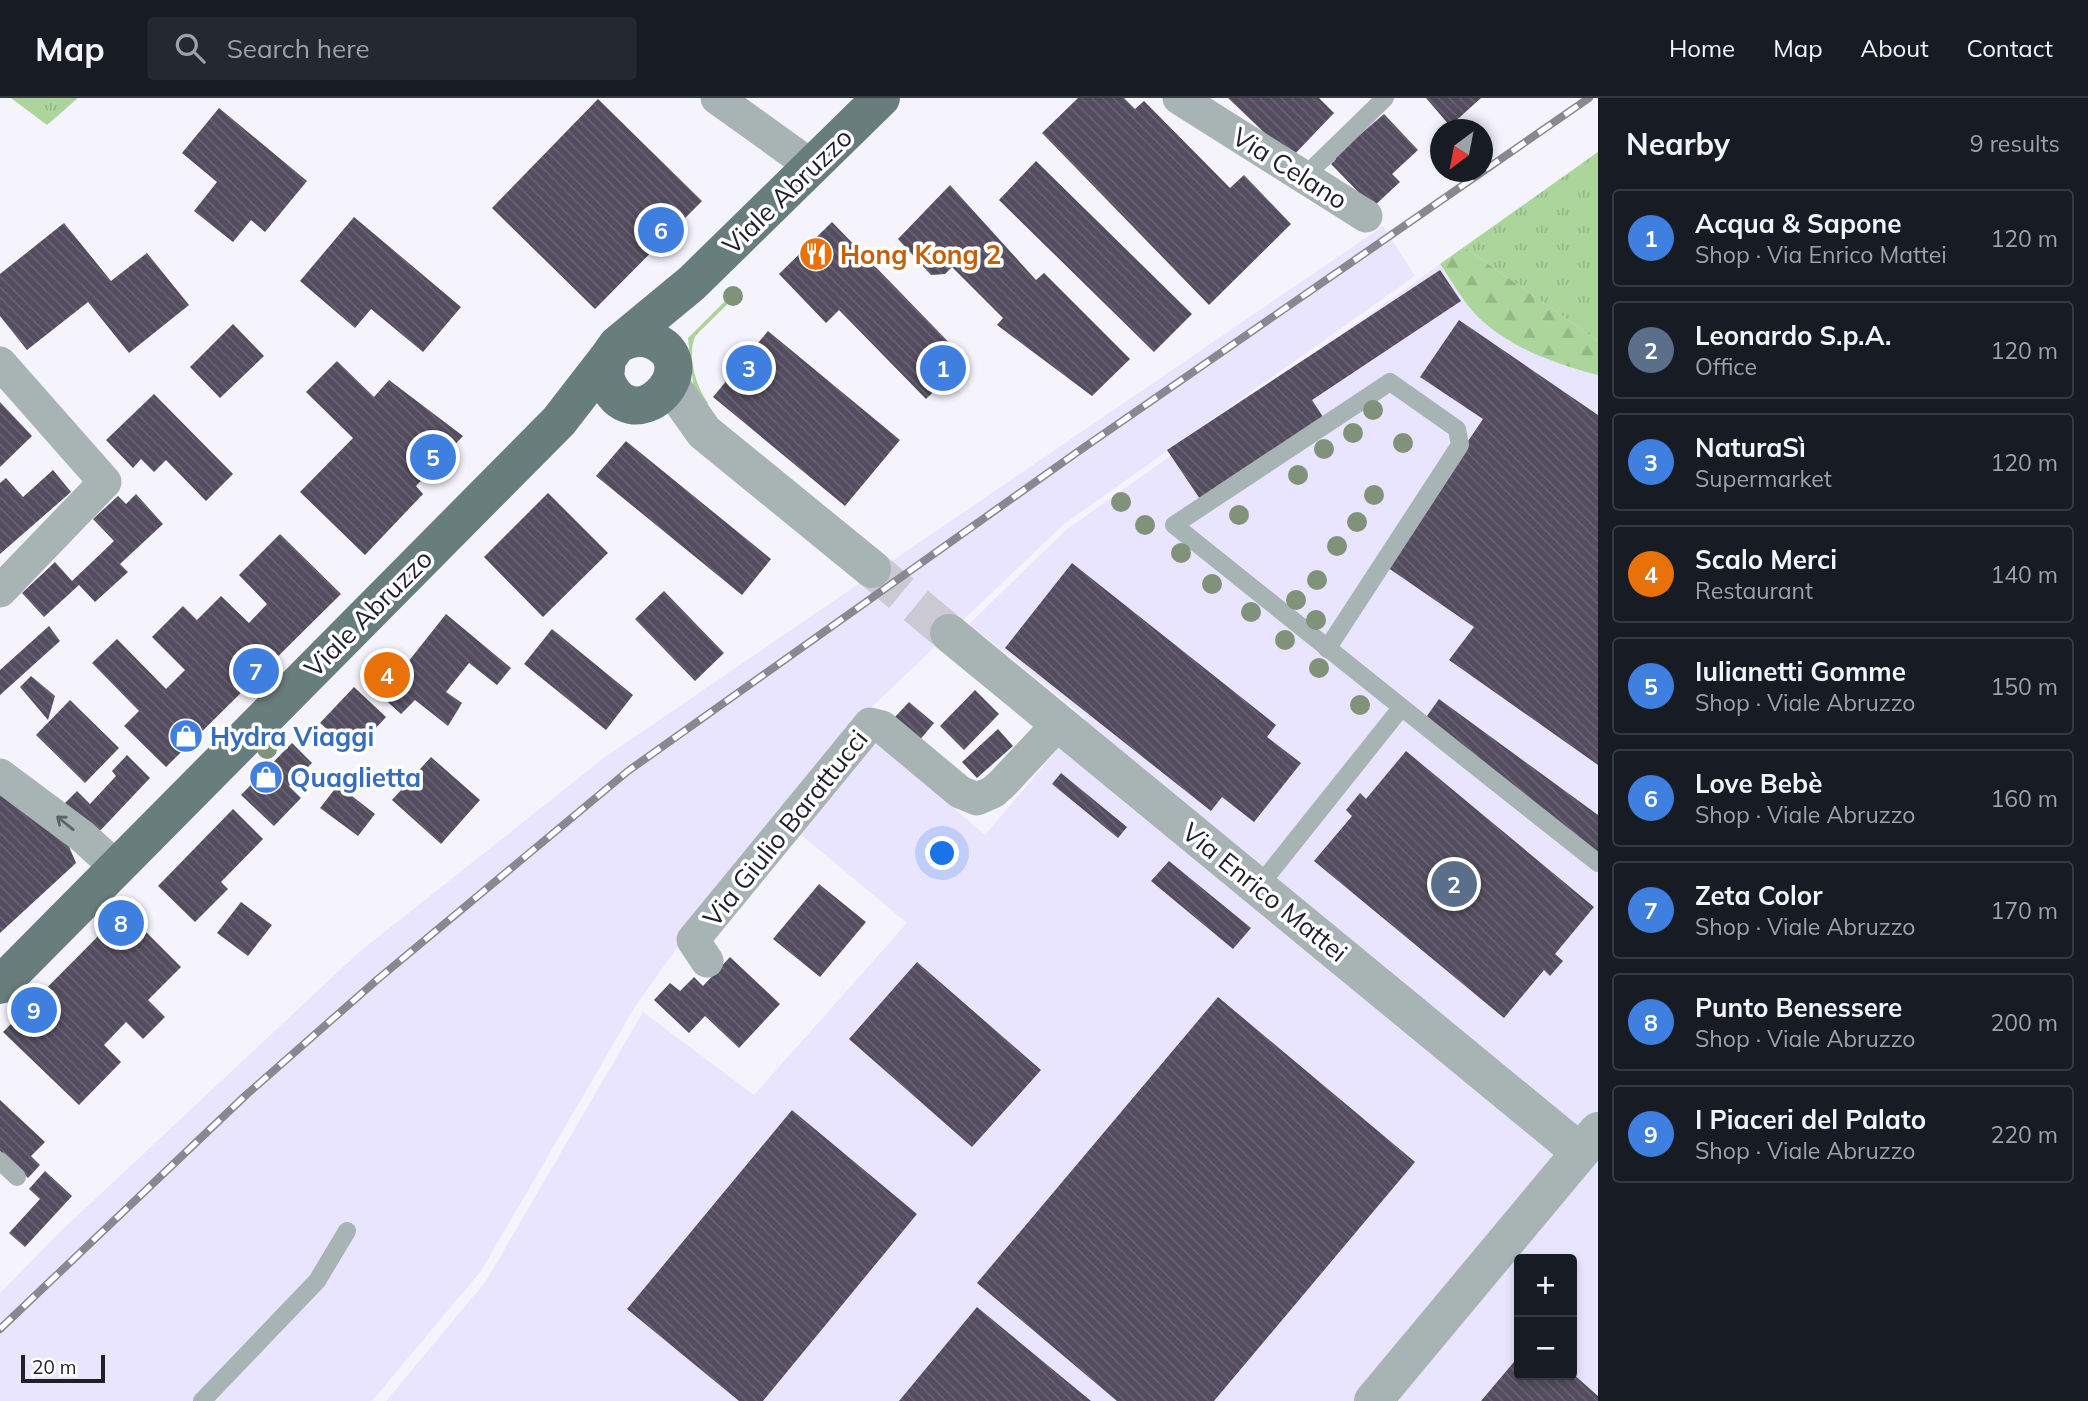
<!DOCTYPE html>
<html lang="en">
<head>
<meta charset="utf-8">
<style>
  body { margin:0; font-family:Mulish,sans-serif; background:#242831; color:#f1f3f6 }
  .controls { position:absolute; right:21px; bottom:21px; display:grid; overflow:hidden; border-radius:7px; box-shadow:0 4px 10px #0003 }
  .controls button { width:63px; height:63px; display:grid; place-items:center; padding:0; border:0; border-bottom:2px solid #363941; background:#171b24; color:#f1f3f6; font:35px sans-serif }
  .compass { position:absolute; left:1430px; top:21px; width:63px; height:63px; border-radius:50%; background:#171b24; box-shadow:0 4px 10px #0003; rotate:212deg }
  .scale { position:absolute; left:21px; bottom:18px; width:84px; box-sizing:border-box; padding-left:7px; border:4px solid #212028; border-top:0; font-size:19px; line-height:24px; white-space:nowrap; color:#212028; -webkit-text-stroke:5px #fff; paint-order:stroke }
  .you { position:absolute; left:943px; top:756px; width:24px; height:24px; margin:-18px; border:5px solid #fff; border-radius:50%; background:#1a73e8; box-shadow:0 0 0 10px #1a73e833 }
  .badge { display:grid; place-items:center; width:46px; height:46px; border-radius:50%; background:#aeb09b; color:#fff; font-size:23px; font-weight:700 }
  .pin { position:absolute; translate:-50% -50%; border:4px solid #fff; box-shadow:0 2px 7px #0006 }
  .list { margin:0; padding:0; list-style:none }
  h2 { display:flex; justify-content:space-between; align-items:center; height:91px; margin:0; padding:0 28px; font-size:30px }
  h2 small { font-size:23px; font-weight:400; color:#9ea1a6 }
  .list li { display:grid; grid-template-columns:46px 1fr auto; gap:21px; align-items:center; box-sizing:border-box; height:98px; margin:0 14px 14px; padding:0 14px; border:2px solid #363941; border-radius:7px }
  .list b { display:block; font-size:26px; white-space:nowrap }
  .list p { margin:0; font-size:23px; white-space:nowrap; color:#9ea1a6 }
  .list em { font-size:23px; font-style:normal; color:#9ea1a6 }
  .icon { flex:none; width:38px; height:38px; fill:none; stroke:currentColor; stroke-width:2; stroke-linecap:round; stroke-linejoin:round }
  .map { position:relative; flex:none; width:1598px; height:1303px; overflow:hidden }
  header { display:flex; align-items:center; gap:42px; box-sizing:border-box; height:98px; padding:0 35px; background:#171b24; border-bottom:2px solid #363941 }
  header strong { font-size:33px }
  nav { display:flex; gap:38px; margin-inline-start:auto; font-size:24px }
  .search { width:490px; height:63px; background:#242831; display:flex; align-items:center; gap:18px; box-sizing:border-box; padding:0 24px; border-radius:7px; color:#9ea1a6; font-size:26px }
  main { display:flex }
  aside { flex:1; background:#171b24 }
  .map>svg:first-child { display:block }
</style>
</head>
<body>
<header>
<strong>Map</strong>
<div class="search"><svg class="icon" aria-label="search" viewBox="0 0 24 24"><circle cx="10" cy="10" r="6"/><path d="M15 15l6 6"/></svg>Search here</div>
<nav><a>Home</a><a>Map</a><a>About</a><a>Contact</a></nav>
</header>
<main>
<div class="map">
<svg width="1598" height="1303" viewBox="0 0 1598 1303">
  <defs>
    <pattern id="grass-tufts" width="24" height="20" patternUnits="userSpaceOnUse" patternTransform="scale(1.75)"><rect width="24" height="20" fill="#abd59a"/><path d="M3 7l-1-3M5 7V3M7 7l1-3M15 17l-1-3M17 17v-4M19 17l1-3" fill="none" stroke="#93b785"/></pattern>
    <pattern id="forest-firs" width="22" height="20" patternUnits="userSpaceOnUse" patternTransform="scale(1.75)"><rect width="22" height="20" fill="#abd59a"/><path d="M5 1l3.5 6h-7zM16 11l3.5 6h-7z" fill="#93b785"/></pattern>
    <pattern id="building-back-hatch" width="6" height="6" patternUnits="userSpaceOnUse" patternTransform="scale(1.75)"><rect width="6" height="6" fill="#534d5f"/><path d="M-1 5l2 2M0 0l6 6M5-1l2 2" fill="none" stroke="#686372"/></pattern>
  </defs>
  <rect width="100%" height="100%" fill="#f5f4fd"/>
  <path fill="#e9e5fe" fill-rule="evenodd" d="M 1598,54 L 1598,1303 L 386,1303 L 486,1183 L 643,914 L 754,997 L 907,825 L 793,730 L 876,643 L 985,737 L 1085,619 L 969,526 L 1066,432 ZM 1519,1161 L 1572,1161 L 1572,1277 L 1519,1277 Z
    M 1383,128 L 1415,178 L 1064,426 L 855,625 L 684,840 L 636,907 L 481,1173 L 372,1303 L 0,1303 L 0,1195 L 61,1133 L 358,855 L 605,659 Z"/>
  <path fill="url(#grass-tufts)" d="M 11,0 L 78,0 L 47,27 Z
    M 1598,54 L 1598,243 L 1464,149 Z
    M 738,190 L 741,193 L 696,237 C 686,256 696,289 708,305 L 705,309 L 694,294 L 688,240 Z"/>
  <path fill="url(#forest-firs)" d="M 1464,149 L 1598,243 L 1598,277 C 1554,265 1512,251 1478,219 C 1463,204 1452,183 1440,166 Z"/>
  <path fill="url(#building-back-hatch)" d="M 1078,0 L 1124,0 L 1135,11 L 1144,3 L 1230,90 L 1244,77 L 1291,126 L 1209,207 L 1042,35 Z
    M 1228,0 L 1319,0 L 1334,15 L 1291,60 Z
    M 1426,0 L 1481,0 L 1450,28 Z
    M 598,1 L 702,103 L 595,211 L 492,110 Z
    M 219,10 L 307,83 L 265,134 L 251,122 L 233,144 L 194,113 L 217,84 L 182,55 Z
    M 1384,16 L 1418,52 L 1392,76 L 1400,84 L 1373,109 L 1331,66 L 1336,61 L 1334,59 Z
    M 1036,63 L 1192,216 L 1154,254 L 999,102 Z
    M 950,87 L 1036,182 L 1044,175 L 1130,261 L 1092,298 L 997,227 L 1003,220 L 952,169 L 945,176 L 931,177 L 898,141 Z
    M 354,119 L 461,209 L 423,254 L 371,211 L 355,230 L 300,183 Z
    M 832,124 L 966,262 L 926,301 L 839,212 L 826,225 L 779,176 Z
    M 64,125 L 111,183 L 147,155 L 189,207 L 129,255 L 88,204 L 27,252 L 0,218 L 0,176 Z
    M 1440,172 L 1461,203 L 1312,302 L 1323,319 L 1200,401 L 1167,352 Z
    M 1459,222 L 1598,317 L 1598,667 L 1449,562 L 1474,529 L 1384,467 L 1483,321 L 1420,279 Z
    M 233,226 L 264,258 L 220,300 L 190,269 Z
    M 768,233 L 900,342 L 845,408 L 713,299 Z
    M 337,263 L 374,299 L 389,282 L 463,338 L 416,388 L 423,396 L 365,457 L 300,394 L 353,340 L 306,294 Z
    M 154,296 L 233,376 L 206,403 L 166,362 L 154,374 L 141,361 L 133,370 L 106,342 Z
    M 0,304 L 32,338 L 0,369 Z
    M 626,343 L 771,461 L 742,497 L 596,378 Z
    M 53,372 L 71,394 L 0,456 L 0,385 L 6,380 L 23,399 Z
    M 548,395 L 608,455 L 543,519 L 484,459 Z
    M 136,396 L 163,426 L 120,466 L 128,474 L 95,504 L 79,487 L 44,519 L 22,495 L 55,464 L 72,483 L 114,443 L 93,421 L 118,398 L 126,406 Z
    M 280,436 L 341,496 L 166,669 L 124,628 L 139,613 L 92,565 L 117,541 L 166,591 L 185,572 L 152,539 L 183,508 L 197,522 L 221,498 L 249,525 L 267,506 L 239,477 Z
    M 1072,465 L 1276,627 L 1267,639 L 1301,665 L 1254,724 L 1222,699 L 1211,713 L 1005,550 Z
    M 664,493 L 724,555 L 695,583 L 635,521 Z
    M 446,516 L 511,570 L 497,587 L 469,565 L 446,594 L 462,605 L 448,628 L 415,602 L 401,616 L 362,581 L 391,551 L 408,564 Z
    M 49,528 L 60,543 L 0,597 L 0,572 Z
    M 552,531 L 633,597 L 606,632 L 524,566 Z
    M 31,578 L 55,598 L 48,622 L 20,589 Z
    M 354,589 L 386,619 L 353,655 L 320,625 Z
    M 975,592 L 999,616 L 964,652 L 940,628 Z
    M 1439,601 L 1598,717 L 1598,754 L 1422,625 Z
    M 70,602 L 119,650 L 85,685 L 36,637 Z
    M 909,604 L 934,625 L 919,643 L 894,620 Z
    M 998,631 L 1013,648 L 977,680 L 962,664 Z
    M 292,645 L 312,665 L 289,688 L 301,700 L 274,728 L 241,697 Z
    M 1406,653 L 1594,809 L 1555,856 L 1563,863 L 1550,878 L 1544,872 L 1504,920 L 1314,763 L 1352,718 L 1346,712 L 1360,695 L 1366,701 Z
    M 127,657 L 150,680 L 97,736 L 62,708 L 77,693 L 90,706 L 116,678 L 112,673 Z
    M 431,659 L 480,702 L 441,746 L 392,702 Z
    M 1061,675 L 1127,729 L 1118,740 L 1052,686 Z
    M 338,687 L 375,716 L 358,738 L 320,710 Z
    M 0,695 L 65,739 L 76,765 L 0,835 Z
    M 233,711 L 263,741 L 221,784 L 228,791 L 195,824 L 158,788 Z
    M 1169,763 L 1251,830 L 1233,851 L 1151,783 Z
    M 819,786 L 866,824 L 820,879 L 773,841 Z
    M 241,804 L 272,827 L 248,858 L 217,835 Z
    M 124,812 L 181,869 L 148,902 L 165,919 L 143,941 L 126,924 L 104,947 L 121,964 L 79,1007 L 3,934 Z
    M 730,859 L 780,906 L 739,950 L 705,918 L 689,935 L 654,902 L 670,885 L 680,893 L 694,879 L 703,888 Z
    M 917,864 L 1041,972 L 972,1049 L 849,941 Z
    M 1218,899 L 1415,1064 L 1214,1303 L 1117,1303 L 977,1185 Z
    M 0,1002 L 45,1044 L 31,1058 L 40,1067 L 28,1080 L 0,1053 Z
    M 792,1012 L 917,1116 L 763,1303 L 739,1303 L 627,1211 Z
    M 45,1073 L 72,1098 L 25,1149 L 9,1135 L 40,1101 L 29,1091 Z
    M 977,1209 L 1091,1303 L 899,1303 Z
    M 1519,1258 L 1519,1277 L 1572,1275 L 1598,1298 L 1598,1303 L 1481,1303 Z"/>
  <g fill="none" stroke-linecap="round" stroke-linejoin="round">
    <path stroke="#cbcad2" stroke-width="38" stroke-dasharray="38 19" stroke-linecap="butt" d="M 872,471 L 949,535"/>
    <path stroke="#a8b4b4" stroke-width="18" d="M 1304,79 L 1385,0
      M 1327,551 L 1460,347 L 1457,331 L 1390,284 L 1174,427 C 1315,541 1456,653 1598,765
      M 1259,788 L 1401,610
      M 0,1063 L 17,1079
      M 202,1303 L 317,1183 L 347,1133"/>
    <path stroke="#a8b4b4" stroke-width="33" d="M 717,0 L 813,69
      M 1179,0 L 1366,118
      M 0,265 L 105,384 L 0,493
      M 0,677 L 82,738 L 117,770
      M 707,863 L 693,842 L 870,626 L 882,629 L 960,694 L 977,701 L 993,694 L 1003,685 L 1059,625"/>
    <path stroke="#a8b4b4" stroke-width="38" d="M 670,286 L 704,334 L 872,471
      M 949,535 L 1580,1054
      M 1373,1303 L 1598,1033"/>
    <path stroke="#687e7d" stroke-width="38" d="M 617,247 C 629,240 641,237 654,243 C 710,269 630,350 605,279 L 607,261 L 617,247 L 692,185 L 881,0
      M 0,887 L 559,323 L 607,261"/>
    <g stroke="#898891" stroke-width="8">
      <path id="rail" d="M 0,1231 L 246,997 L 378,881 L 628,673 L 1076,355 L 1589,0"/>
    </g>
    <use href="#rail" stroke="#fff" stroke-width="5" stroke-dasharray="16" stroke-linecap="butt"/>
  </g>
  <g fill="#80937a">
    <circle cx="733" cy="198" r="10"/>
    <circle cx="1373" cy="312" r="10"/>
    <circle cx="1353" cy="335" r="10"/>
    <circle cx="1403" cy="345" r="10"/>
    <circle cx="1324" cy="351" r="10"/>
    <circle cx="1298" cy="377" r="10"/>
    <circle cx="1374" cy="397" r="10"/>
    <circle cx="1121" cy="404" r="10"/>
    <circle cx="1239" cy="417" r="10"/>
    <circle cx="1357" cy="424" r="10"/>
    <circle cx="1145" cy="427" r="10"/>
    <circle cx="1337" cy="448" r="10"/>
    <circle cx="1181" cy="455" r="10"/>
    <circle cx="1317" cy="482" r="10"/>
    <circle cx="1212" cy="486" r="10"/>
    <circle cx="1296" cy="502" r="10"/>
    <circle cx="1251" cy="514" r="10"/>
    <circle cx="1316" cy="522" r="10"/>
    <circle cx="1285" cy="542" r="10"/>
    <circle cx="1319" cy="570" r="10"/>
    <circle cx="1360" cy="607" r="10"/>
    <circle cx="267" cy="651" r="10"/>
  </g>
  <defs><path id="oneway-shaft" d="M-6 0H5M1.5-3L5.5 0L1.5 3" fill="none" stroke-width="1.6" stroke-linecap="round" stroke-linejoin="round" transform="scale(1.75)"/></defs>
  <use stroke="#5e6367" href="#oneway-shaft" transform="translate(65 725) rotate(-141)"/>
  <defs>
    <g id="restaurant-disc" transform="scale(1.75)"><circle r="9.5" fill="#e8710a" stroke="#fff"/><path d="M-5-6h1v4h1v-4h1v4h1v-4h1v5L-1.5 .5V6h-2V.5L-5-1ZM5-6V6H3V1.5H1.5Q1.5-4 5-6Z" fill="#fff"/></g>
    <g id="shop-disc" transform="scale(1.75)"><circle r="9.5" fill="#3f7fe0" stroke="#fff"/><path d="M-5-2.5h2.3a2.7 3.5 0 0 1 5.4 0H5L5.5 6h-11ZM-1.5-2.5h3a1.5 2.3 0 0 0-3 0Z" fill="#fff"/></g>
  </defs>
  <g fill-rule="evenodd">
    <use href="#restaurant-disc" x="816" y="156"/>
    <use href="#shop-disc" x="186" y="638"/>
    <use href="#shop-disc" x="266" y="679"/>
  </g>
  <g text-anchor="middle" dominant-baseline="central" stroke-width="7" stroke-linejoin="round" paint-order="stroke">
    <g font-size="26" fill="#212028" stroke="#fff">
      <text transform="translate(1290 70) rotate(32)">Via Celano</text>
      <text transform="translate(787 93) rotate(-44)">Viale Abruzzo</text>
      <text transform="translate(368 515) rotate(-45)">Viale Abruzzo</text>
      <text transform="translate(785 730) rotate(-51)">Via Giulio Barattucci</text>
      <text transform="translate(1265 794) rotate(39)">Via Enrico Mattei</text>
    </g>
    <g font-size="26" font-weight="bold" fill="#c56008" stroke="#fff" text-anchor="start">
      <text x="840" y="156">Hong Kong 2</text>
    </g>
    <g font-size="26" font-weight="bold" fill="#366cbe" stroke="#fff" text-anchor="start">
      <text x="210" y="638">Hydra Viaggi</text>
      <text x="290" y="679">Quaglietta</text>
    </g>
  </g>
</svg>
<div class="controls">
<button>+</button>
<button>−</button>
</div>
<svg class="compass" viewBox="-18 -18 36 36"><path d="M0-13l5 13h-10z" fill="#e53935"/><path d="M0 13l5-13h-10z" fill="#9ea1a6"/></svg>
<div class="scale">20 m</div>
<div class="you"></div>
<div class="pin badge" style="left:943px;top:270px;background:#3f7fe0">1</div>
<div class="pin badge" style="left:1454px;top:786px;background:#5c6f8a">2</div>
<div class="pin badge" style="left:749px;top:270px;background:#3f7fe0">3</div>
<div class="pin badge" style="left:387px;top:577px;background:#e8710a">4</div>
<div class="pin badge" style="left:433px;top:359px;background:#3f7fe0">5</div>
<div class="pin badge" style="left:661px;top:132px;background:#3f7fe0">6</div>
<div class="pin badge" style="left:256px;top:573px;background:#3f7fe0">7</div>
<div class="pin badge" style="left:121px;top:825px;background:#3f7fe0">8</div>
<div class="pin badge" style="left:34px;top:912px;background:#3f7fe0">9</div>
</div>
<aside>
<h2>Nearby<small>9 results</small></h2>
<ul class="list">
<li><span class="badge" style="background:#3f7fe0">1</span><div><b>Acqua &amp; Sapone</b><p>Shop · Via Enrico Mattei</p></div><em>120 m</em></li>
<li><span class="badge" style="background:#5c6f8a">2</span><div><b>Leonardo S.p.A.</b><p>Office</p></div><em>120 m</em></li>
<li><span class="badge" style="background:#3f7fe0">3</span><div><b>NaturaSì</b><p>Supermarket</p></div><em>120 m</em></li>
<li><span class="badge" style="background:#e8710a">4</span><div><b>Scalo Merci</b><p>Restaurant</p></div><em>140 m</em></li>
<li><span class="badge" style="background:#3f7fe0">5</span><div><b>Iulianetti Gomme</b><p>Shop · Viale Abruzzo</p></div><em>150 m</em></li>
<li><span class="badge" style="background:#3f7fe0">6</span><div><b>Love Bebè</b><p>Shop · Viale Abruzzo</p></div><em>160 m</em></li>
<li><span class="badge" style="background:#3f7fe0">7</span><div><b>Zeta Color</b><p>Shop · Viale Abruzzo</p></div><em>170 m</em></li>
<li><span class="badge" style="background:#3f7fe0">8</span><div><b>Punto Benessere</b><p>Shop · Viale Abruzzo</p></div><em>200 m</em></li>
<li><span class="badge" style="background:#3f7fe0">9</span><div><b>I Piaceri del Palato</b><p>Shop · Viale Abruzzo</p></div><em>220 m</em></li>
</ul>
</aside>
</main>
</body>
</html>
